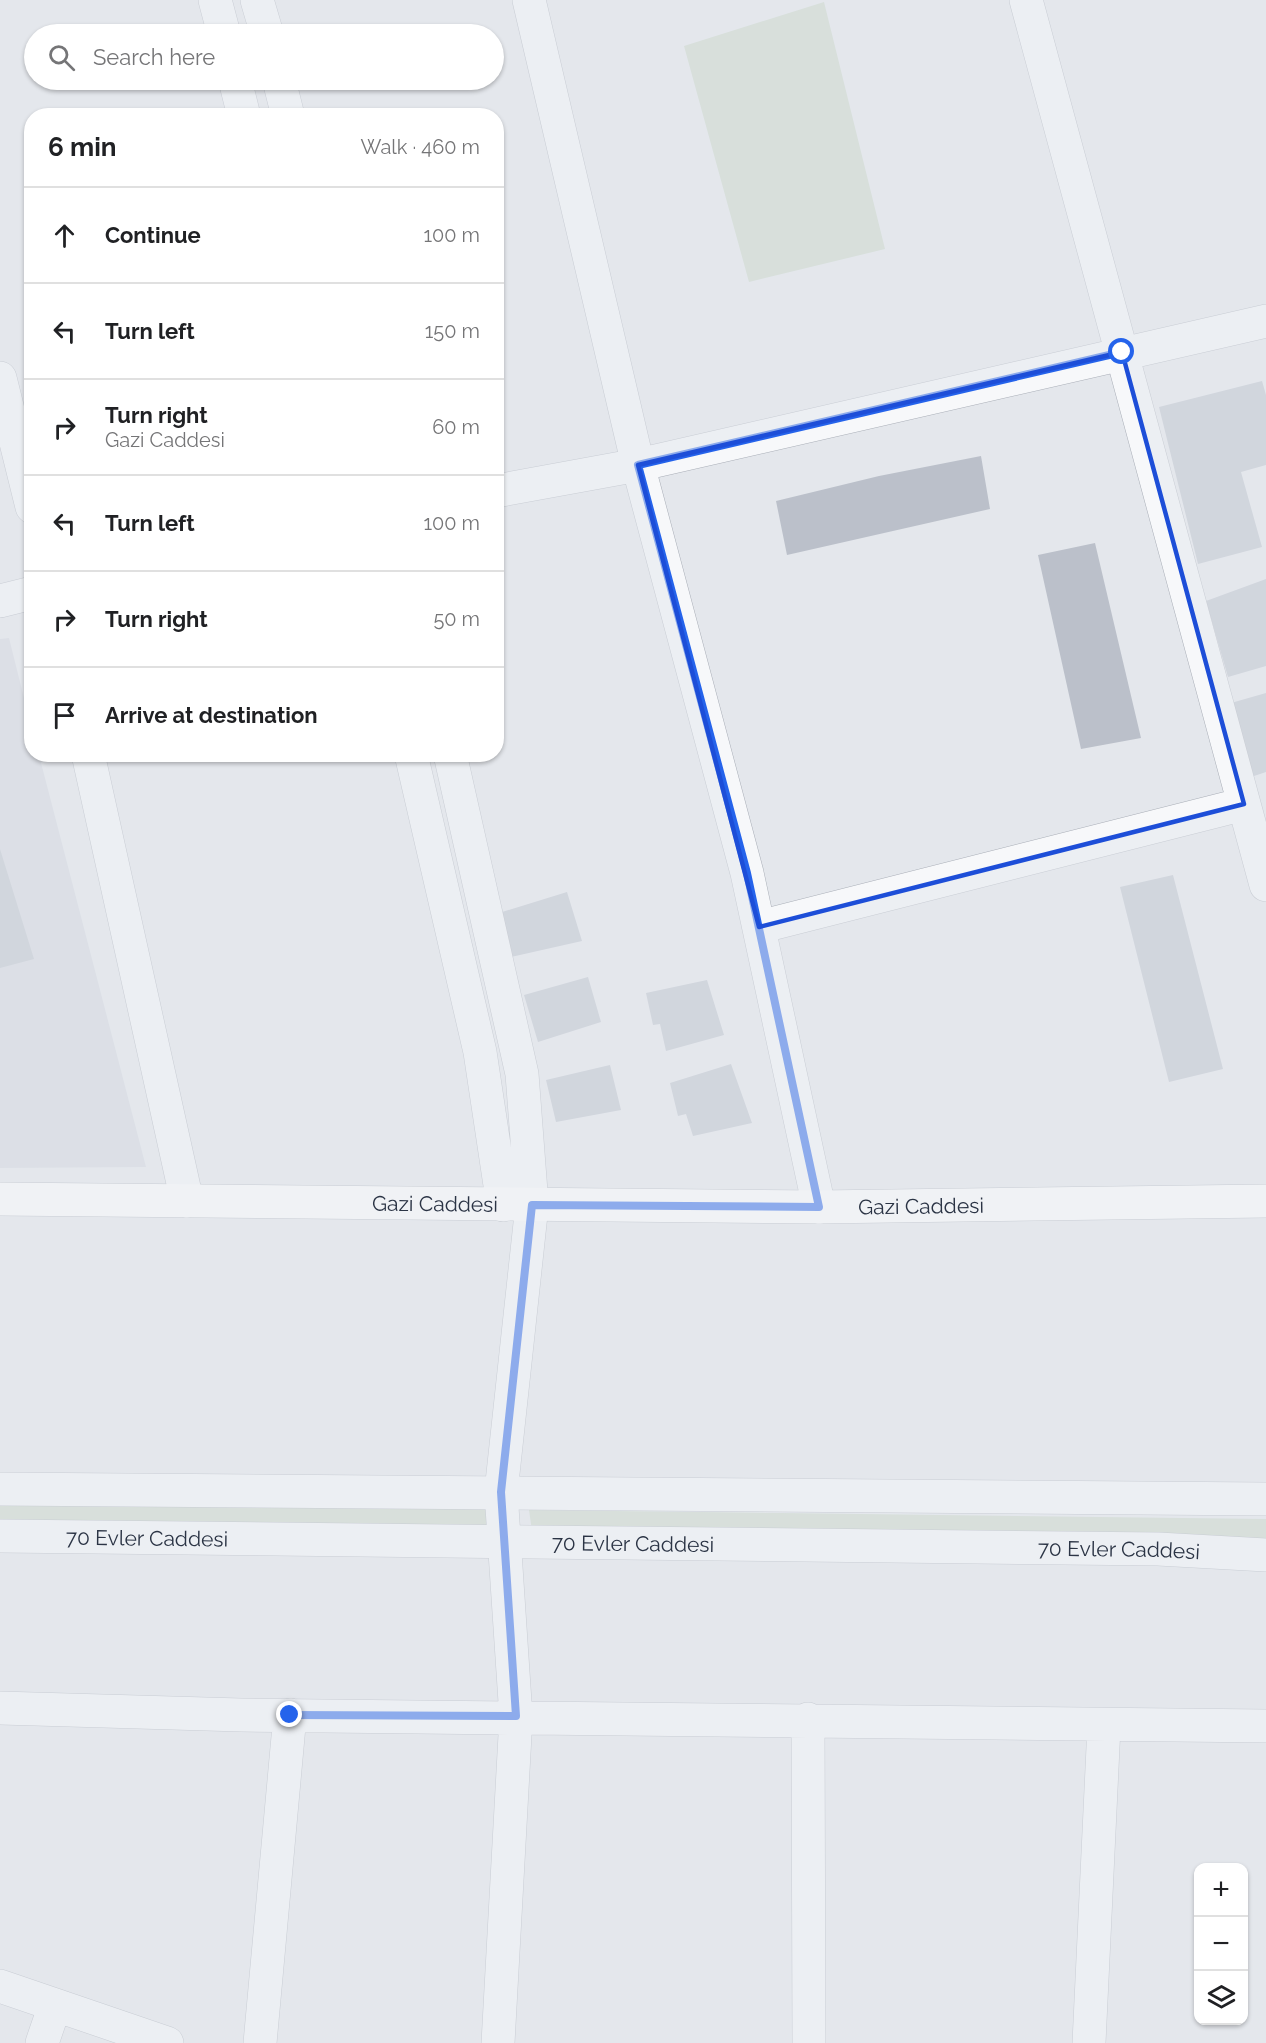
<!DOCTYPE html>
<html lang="en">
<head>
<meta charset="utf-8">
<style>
  body { margin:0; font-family:Raleway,sans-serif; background:#f2f2f2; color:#202124 }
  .controls { position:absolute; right:18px; bottom:18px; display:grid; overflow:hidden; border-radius:12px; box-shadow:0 2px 4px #0004 }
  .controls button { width:54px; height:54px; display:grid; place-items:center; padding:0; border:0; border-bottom:2px solid #e0e0e0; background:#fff; color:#202124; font:30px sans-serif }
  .stop { position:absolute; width:18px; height:18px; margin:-14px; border:4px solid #2563eb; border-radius:50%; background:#fff }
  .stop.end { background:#2563eb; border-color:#fff; box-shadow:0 2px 6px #0008 }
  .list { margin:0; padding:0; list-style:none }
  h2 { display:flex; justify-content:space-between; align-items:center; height:78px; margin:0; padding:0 24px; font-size:26px }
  h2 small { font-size:20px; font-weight:400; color:#757577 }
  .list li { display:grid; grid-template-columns:39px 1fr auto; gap:18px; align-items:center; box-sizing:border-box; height:96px; padding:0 24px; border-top:2px solid #e0e0e0 }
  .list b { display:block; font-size:22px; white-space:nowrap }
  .list p { margin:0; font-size:20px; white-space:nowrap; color:#757577 }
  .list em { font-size:20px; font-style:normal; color:#757577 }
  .icon { flex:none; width:33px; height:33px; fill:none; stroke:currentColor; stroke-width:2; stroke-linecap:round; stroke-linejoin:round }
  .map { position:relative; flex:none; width:1266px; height:2043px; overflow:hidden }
  .search { position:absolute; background:#fff; box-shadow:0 2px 4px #0004; left:24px; top:24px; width:480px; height:66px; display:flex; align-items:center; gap:15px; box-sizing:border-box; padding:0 21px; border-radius:33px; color:#757577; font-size:22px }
  .panel { position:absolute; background:#fff; box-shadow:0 2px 4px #0004; left:24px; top:108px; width:480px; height:654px; border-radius:24px }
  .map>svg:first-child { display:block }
</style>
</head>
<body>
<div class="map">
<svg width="1266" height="2043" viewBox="0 0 1266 2043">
  <rect width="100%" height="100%" fill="#e4e7ec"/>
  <path fill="#d2d6de" d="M 9,638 L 31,726 L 32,754 L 39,755 L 146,1167 L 0,1168 L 0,639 Z"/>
  <path fill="#c9d6c5" d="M 824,2 L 885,249 L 749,282 L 684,46 Z
    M 0,1501 L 487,1506 L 489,1530 L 0,1525 Z
    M 529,1510 L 1266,1519 L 1266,1540 L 532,1531 Z"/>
  <path fill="#bbc0ca" d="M 1262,381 L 1266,395 L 1266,465 L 1241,472 L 1262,547 L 1198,564 L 1159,407 Z
    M 981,456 L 990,509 L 787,555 L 776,501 L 879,476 Z
    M 1095,543 L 1141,738 L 1081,749 L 1038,555 Z
    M 1266,579 L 1266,666 L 1228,677 L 1206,601 Z
    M 1266,693 L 1266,772 L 1251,777 L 1231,703 Z
    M 0,849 L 34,959 L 0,968 Z
    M 1173,875 L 1223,1069 L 1169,1082 L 1120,887 Z
    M 567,892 L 582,941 L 511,957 L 502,912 Z
    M 588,977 L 601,1022 L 538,1042 L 524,995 Z
    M 707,980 L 724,1035 L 666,1051 L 660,1024 L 653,1025 L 646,993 Z
    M 731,1064 L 752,1123 L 693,1136 L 686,1114 L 678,1116 L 670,1083 Z
    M 610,1065 L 621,1110 L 556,1122 L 546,1080 Z"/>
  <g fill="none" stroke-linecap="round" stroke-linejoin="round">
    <g stroke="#a9aeb7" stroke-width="34">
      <path id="minor" d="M 215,0 L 224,34
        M 257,0 L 267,34
        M 529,0 L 638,465 L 747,873 L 819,1207
        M 1026,0 L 1266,885
        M 235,80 L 244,116
        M 279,80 L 288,116
        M 0,378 L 32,507
        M 496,491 L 638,465 L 1266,321
        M 0,601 L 32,593
        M 88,754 L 187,1201
        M 411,754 L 480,1052 L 503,1205
        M 450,754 L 522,1074 L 532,1205 L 501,1492 L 516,1717 L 498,2043
        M 759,927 L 1244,804
        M 0,1708 L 241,1715 L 1266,1726
        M 808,1719 L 809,2043
        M 0,1986 L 167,2043
        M 42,2043 L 55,2005
        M 260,2043 L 290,1715
        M 1089,2043 L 1104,1726"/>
    </g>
    <g stroke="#a9aeb7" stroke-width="34">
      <g id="tertiary">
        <path d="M 0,1489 L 1266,1499"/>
        <path id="s1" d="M 0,1536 L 1158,1549 L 1266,1555"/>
      </g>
    </g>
    <g stroke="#a9aeb7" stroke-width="34">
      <g id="secondary">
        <path id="s2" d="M 0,1199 L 819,1207 L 1266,1201"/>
      </g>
    </g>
    <use href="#minor" stroke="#f7f8fa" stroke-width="33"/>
    <use href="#tertiary" stroke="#f7f8fa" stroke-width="33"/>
    <use href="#secondary" stroke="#fff" stroke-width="33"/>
  </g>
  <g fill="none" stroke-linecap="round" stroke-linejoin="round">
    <path stroke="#2563eb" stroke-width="8" d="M 290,1715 L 516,1716 L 501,1492 L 532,1205 L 819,1207 L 747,873 L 638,465 L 1122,352"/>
  </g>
  <path d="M0 0H1266V2043H0ZM 1122,352 L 1244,804 L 759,927 L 638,465 Z" fill="#e4e7ec" fill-opacity=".55" fill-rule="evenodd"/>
  <path fill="none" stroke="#1d4ed8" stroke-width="4.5" stroke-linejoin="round" d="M 1122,352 L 1244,804 L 759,927 L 638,465 Z"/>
  <g text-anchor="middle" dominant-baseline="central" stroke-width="5" stroke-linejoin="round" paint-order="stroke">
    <g font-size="21" fill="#2b3445" stroke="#f4f6f9">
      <text stroke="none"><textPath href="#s2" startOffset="435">Gazi Caddesi</textPath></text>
      <text stroke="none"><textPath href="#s2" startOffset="921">Gazi Caddesi</textPath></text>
      <text stroke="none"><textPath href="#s1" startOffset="147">70 Evler Caddesi</textPath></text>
      <text stroke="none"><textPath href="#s1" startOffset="633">70 Evler Caddesi</textPath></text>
      <text stroke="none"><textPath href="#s1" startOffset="1119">70 Evler Caddesi</textPath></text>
    </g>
  </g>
</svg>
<div class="controls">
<button>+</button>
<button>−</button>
<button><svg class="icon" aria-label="layers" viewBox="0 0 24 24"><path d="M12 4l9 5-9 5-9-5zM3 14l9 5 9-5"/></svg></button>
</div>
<div class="stop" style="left:1122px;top:352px"></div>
<div class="stop end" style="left:290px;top:1715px"></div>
<div class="search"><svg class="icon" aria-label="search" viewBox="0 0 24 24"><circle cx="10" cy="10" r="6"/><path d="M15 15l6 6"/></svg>Search here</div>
<section class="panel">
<h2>6 min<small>Walk · 460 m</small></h2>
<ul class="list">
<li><svg class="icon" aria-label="ahead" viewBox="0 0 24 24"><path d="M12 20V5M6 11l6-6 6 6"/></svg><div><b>Continue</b></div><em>100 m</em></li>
<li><svg class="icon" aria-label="left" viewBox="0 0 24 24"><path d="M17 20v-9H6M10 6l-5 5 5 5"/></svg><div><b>Turn left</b></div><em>150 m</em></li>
<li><svg class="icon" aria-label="right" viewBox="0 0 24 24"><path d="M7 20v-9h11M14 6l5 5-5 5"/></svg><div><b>Turn right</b><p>Gazi Caddesi</p></div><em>60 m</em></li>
<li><svg class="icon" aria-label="left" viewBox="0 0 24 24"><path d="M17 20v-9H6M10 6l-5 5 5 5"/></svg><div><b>Turn left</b></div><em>100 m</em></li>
<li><svg class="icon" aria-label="right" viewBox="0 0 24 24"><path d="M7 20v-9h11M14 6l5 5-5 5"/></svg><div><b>Turn right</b></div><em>50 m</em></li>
<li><svg class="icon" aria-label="arrive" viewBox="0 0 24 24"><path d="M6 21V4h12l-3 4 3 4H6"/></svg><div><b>Arrive at destination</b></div></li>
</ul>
</section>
</div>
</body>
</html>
